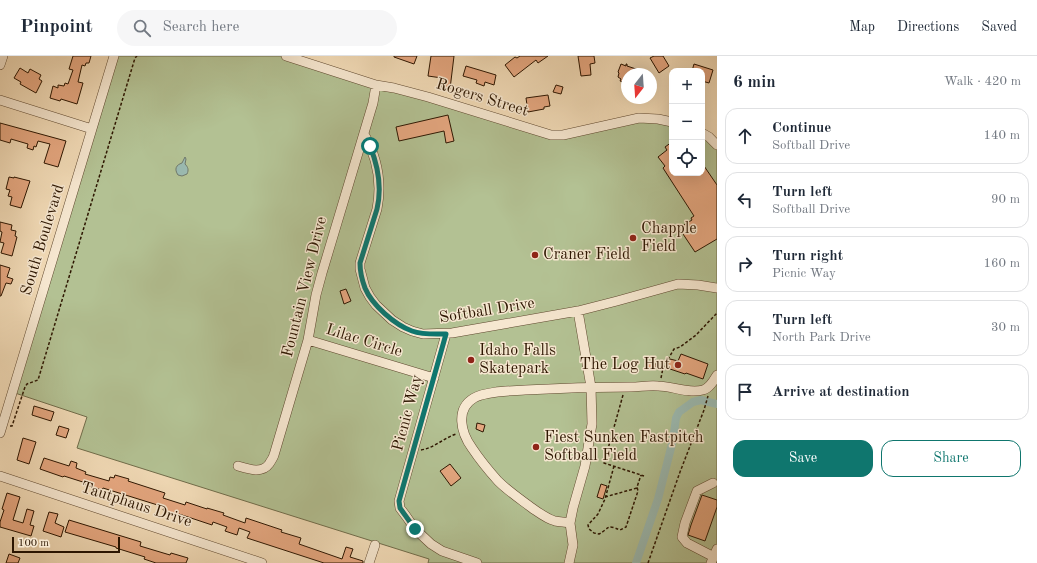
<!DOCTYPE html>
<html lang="en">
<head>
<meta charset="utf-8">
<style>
  body { margin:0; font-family:"Old Standard TT",serif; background:#f6f6f7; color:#1f2937 }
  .controls { position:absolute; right:12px; top:12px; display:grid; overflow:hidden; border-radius:8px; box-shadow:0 4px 16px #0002 }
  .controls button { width:36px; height:36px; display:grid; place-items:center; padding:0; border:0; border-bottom:1px solid #e0e1e3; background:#fff; color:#1f2937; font:20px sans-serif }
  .compass { position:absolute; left:621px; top:12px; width:36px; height:36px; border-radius:50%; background:#fff; box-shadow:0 4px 16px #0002; rotate:197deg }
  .scale { position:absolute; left:12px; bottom:10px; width:108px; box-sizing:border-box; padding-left:4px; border:2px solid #2d1601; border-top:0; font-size:11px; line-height:14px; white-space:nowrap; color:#2d1601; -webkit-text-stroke:3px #f6e7d0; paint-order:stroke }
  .stop { position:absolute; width:12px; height:12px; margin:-9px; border:3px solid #0f766e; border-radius:50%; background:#fff }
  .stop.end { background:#0f766e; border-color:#fff; box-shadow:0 1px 4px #0008 }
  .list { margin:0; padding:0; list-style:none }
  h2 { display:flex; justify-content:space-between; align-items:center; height:52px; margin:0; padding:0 16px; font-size:17px }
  h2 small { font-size:13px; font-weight:400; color:#747a83 }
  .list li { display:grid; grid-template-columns:26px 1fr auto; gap:12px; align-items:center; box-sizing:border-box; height:56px; margin:0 8px 8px; padding:0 8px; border:1px solid #e0e1e3; border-radius:12px }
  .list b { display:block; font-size:15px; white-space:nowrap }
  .list p { margin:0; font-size:13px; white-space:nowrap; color:#747a83 }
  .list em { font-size:13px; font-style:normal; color:#747a83 }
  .actions { display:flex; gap:8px; padding:12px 16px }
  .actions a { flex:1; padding:9px 0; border:1px solid #0f766e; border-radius:12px; text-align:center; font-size:14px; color:#0f766e }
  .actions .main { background:#0f766e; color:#fff }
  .icon { flex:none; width:22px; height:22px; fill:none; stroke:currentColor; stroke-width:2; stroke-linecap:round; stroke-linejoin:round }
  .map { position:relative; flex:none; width:717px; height:507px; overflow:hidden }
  header { display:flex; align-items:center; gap:24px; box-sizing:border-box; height:56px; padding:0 20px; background:#fff; border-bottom:1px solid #e0e1e3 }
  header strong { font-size:19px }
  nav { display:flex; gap:22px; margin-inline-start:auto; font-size:14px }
  .search { width:280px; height:36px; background:#f6f6f7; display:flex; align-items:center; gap:10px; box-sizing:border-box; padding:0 14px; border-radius:22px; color:#747a83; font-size:15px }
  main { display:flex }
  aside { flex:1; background:#fff }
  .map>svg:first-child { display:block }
</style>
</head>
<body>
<header>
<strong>Pinpoint</strong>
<div class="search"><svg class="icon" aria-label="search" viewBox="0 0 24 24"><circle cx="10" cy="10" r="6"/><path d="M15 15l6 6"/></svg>Search here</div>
<nav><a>Map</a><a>Directions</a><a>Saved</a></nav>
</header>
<main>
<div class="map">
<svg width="717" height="507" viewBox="0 0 717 507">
  <rect width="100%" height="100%" fill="#f1dab6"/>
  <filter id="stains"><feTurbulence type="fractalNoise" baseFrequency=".005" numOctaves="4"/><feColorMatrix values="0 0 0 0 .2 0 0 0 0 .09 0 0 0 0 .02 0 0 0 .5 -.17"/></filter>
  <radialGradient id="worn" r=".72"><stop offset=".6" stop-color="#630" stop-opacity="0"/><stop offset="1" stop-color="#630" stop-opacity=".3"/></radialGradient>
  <path fill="#b3c193" stroke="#706c4a" d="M 114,0 L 285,0 L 551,79 L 639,62 L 672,66 L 672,117 L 702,117 L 702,77 L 717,88 L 717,507 L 428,507 L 429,503 L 77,392 L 87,361 L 12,336 Z"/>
  <path fill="#9bbab1" stroke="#6f786b" d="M 185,101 L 186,103 L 185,108 C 188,111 189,114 187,118 L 182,120 L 178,119 C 174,113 176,109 182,107 Z"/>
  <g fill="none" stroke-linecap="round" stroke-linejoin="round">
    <path stroke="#9bbab1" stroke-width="8" d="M 636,507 L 658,443 L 673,384 L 676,362 L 679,356 L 693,346 L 701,344 L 717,348"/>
  </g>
  <path fill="#e5a780" stroke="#2d1601" d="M 73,0 L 91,0 L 89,7 L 86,7 L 85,10 L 82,9 L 78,26 L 83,27 L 77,48 L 61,43 L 60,45 L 50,42 L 53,30 L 58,32 L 58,29 L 64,30 L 65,27 L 68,28 L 73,14 L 69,13 Z
    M 394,0 L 417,0 L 414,8 L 394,1 Z
    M 431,0 L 454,0 L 450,33 L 441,31 L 442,22 L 428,20 Z
    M 520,0 L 548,0 L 538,7 L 536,4 L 514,21 L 505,9 L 515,1 L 517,2 Z
    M 578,0 L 594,0 L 595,7 L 590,8 L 591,19 L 581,20 Z
    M 654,0 L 663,0 L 669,10 L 659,17 L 650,2 Z
    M 621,8 L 626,10 L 626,8 L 627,8 L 627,10 L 648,17 L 648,18 L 627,18 L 627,27 L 620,25 L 621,23 L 618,21 L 619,17 L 618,16 Z
    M 694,8 L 713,14 L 709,27 L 702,25 L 702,15 L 692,15 Z
    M 466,10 L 496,19 L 494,29 L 485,26 L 484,30 L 476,27 L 477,24 L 463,20 Z
    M 20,12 L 28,17 L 30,13 L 41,19 L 39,23 L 42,25 L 36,37 L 20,28 L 21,26 L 14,22 Z
    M 556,29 L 563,31 L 561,38 L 553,36 Z
    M 548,39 L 550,50 L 544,51 L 544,53 L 528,56 L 526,42 Z
    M 448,59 L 454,85 L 446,87 L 444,75 L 399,85 L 396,71 Z
    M 0,67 L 66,85 L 58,111 L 44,107 L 50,88 L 38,85 L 36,91 L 34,90 L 33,94 L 27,92 L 28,88 L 11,83 L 10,87 L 0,84 Z
    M 672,86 L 672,117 L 702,117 L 702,107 L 717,129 L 717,183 L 695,196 L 679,172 L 692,164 L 691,162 L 694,160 L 663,112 L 665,110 L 658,101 L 667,94 L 665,91 Z
    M 9,121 L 14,122 L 14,121 L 30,125 L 21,152 L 10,149 L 12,141 L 8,140 L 10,134 L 6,133 Z
    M 0,166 L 12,169 L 11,174 L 16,175 L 15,180 L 17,181 L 12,200 L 1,197 L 4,187 L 0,186 L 2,176 L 0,175 Z
    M 0,209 L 10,212 L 7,221 L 13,223 L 11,228 L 6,227 L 1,240 L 0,240 Z
    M 346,233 L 351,245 L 344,248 L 340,235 Z
    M 681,298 L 708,308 L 703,323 L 686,317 L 685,318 L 667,312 L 670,303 L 678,305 Z
    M 647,307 L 656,308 L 656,313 L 647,312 Z
    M 34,350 L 54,356 L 51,365 L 32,359 Z
    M 477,367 L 485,369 L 483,376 L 476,373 Z
    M 59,370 L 69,373 L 66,382 L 56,379 Z
    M 23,382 L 36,386 L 29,408 L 17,404 Z
    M 44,402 L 69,410 L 71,405 L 77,407 L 76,412 L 86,416 L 85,418 L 109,425 L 110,421 L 114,422 L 115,419 L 129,423 L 128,425 L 165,437 L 163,442 L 185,449 L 186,446 L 207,453 L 207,452 L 224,457 L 223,459 L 245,467 L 246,462 L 282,474 L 281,476 L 301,482 L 299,488 L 342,503 L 346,491 L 353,493 L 350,501 L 363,505 L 363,507 L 324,507 L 247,482 L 250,476 L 239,472 L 237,479 L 225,475 L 227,471 L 213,466 L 212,469 L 179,458 L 178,459 L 163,454 L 164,451 L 103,432 L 102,434 L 86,429 L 86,427 L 64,420 L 63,421 L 40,413 Z
    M 450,408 L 461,422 L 451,430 L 440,415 Z
    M 601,428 L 607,430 L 603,443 L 597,441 Z
    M 7,437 L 20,441 L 13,464 L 23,467 L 27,453 L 34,455 L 30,469 L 34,470 L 31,480 L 0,471 L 0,466 L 4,454 L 2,453 Z
    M 702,439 L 717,444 L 717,451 L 705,485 L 688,479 L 691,469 Z
    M 49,456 L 58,458 L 55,467 L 64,471 L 61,481 L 43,475 Z
    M 69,464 L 141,486 L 140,490 L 170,499 L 171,497 L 188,502 L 186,507 L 156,507 L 144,503 L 145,501 L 116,492 L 116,491 L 65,476 Z
    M 9,498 L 20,502 L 18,507 L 6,507 Z"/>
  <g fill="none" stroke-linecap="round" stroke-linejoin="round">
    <g stroke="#5e472e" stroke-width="10">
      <path id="minor" d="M 286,0 L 376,29 L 394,32 L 428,41 L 551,79 L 563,79 L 639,62 L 658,63 L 672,66
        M 0,9 L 3,0
        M 0,44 L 92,73
        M 702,77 L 709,81 L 717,89
        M 364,78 C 377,101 382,127 377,153 L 360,207 L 360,213 L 365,232 L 370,241 L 376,249 L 392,264 L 403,271 L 412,275 L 423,278 L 452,277 L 578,255 L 617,245 L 678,228 L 698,229 L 717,232
        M 446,278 L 399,445 L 400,452 L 406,460 L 415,473 L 431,488 L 442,495 L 477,507
        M 308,284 L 434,322
        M 0,377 L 114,0
        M 238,410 C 248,413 262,418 269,408 C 271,405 273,402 274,399 L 308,284 L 316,239 L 322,217 L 373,47 L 376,29
        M 0,420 L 262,507
        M 713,427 L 697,435 L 685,467 L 682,481 L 687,487 L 714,501
        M 570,467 C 565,466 560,466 555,465 C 547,463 538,456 532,452 C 520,443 508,435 498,425 C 489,415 480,404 472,392 C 461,377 455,353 474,342 C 486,335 511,335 525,334 C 560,332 595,331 631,331 C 640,331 649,329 658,330 C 672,330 688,338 703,334 C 710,332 714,324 717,319
        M 369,507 L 375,489
        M 569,507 L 573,489 L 570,467 L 573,452 L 585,410 L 592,368 L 591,331 L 578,255
        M 711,507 L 717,493"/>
    </g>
    <path stroke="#2d1601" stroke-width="1.5" stroke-dasharray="3 2" stroke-linecap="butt" d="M 661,322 L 663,312 L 674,293 L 680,291 L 696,279 L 717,257
      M 623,339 L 604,407 L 644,420
      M 10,370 L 12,370 L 25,331 L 27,328 L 38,324 L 135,2 L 137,0
      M 421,394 C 434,392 444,382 456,378
      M 614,410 L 605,443 L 598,458 L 588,469 L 589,473 L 594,477 L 599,478 C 610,472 606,468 620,474 L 626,471 L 638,435 L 637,431 L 641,419
      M 605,441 L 637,432
      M 648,507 L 680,416 L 704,354 L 708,340"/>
    <use href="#minor" stroke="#f6e7d0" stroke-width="9"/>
  </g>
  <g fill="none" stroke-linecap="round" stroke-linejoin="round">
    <path stroke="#0f766e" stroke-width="5" d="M 370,90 C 378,110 382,132 377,153 L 360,207 C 360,215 362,224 365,232 C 372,249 395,269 412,275 C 423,279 435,278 446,278 L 399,445 L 400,452 L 415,473"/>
  </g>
  <g fill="#8f2418" stroke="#f6e7d0" stroke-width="1.5">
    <circle cx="633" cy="182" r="4"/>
    <circle cx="535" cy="199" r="4"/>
    <circle cx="471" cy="304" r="4"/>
    <circle cx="678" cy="309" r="4"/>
    <circle cx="536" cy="391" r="4"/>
  </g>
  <g text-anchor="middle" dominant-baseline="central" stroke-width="3" stroke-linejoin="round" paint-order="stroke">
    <g font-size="16" fill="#2d1601" stroke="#f6e7d0">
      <text transform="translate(482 42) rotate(17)">Rogers Street</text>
      <text transform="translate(43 184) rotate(-73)">South Boulevard</text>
      <text transform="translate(305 231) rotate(-76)">Fountain View Drive</text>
      <text transform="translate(487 255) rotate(-9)">Softball Drive</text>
      <text transform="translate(364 285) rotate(17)">Lilac Circle</text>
      <text transform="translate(408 357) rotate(-75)">Picnic Way</text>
      <text transform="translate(136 449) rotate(18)">Tautphaus Drive</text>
    </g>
    <g font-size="16" fill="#2d1601" stroke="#f6e7d0" text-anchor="start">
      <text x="641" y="173">Chapple<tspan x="641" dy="18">Field</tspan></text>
      <text x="543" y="199">Craner Field</text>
      <text x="479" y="295">Idaho Falls<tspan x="479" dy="18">Skatepark</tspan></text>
      <text x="670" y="309" text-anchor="end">The Log Hut</text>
      <text x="544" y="382">Fiest Sunken Fastpitch<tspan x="544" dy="18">Softball Field</tspan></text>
    </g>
  </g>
  <rect width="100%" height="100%" filter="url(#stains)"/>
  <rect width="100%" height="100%" fill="url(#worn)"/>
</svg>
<div class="controls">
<button>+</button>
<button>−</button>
<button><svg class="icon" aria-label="locate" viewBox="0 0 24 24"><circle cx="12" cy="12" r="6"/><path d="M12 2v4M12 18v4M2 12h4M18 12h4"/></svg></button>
</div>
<svg class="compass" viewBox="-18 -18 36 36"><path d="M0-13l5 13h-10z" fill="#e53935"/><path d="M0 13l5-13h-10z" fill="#747a83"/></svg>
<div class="scale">100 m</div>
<div class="stop" style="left:370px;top:90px"></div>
<div class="stop end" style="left:415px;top:473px"></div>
</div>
<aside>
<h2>6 min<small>Walk · 420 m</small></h2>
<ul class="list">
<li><svg class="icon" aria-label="ahead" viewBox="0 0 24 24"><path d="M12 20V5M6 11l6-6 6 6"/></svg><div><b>Continue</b><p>Softball Drive</p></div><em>140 m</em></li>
<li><svg class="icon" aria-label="left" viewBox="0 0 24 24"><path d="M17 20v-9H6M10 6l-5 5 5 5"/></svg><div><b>Turn left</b><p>Softball Drive</p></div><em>90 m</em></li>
<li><svg class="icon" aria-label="right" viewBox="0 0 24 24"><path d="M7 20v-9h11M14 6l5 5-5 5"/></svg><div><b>Turn right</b><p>Picnic Way</p></div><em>160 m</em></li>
<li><svg class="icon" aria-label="left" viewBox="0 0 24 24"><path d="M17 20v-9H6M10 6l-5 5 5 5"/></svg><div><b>Turn left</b><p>North Park Drive</p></div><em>30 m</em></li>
<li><svg class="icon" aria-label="arrive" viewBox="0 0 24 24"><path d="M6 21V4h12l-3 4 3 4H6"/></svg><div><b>Arrive at destination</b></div></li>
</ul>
<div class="actions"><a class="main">Save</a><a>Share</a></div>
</aside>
</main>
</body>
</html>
